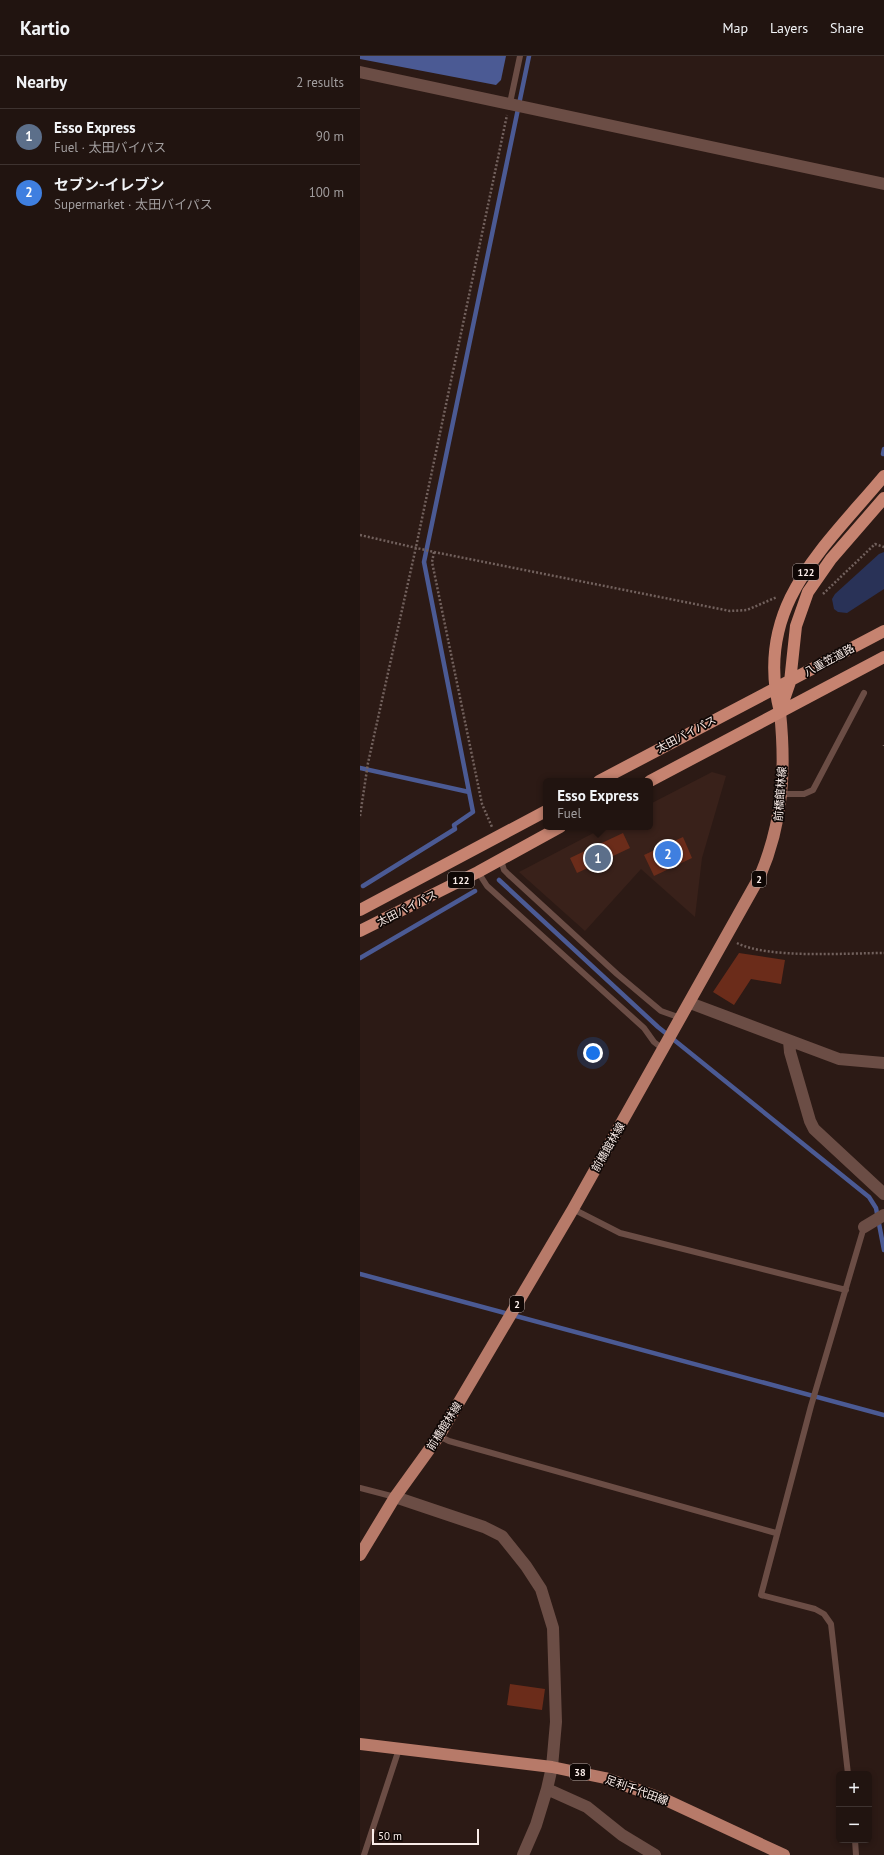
<!DOCTYPE html>
<html lang="en">
<head>
<meta charset="utf-8">
<style>
  body { margin:0; font-family:"PT Sans","Noto Sans JP",sans-serif; background:#2d211e; color:#f1f3f6 }
  .controls { position:absolute; right:12px; bottom:12px; display:grid; overflow:hidden; border-radius:6px; box-shadow:0 2px 6px #0003 }
  .controls button { width:36px; height:36px; display:grid; place-items:center; padding:0; border:0; border-bottom:1px solid #3e3330; background:#211410; color:#f1f3f6; font:20px sans-serif }
  .scale { position:absolute; left:12px; bottom:10px; width:107px; box-sizing:border-box; padding-left:4px; border:2px solid #f9ece8; border-top:0; font-size:11px; line-height:14px; white-space:nowrap; color:#f9ece8; -webkit-text-stroke:3px #0f0705; paint-order:stroke }
  .you { position:absolute; left:233px; top:997px; width:14px; height:14px; margin:-10px; border:3px solid #fff; border-radius:50%; background:#1a73e8; box-shadow:0 0 0 6px #1a73e833 }
  .badge { display:grid; place-items:center; width:26px; height:26px; border-radius:50%; background:#1a73e8; color:#fff; font-size:13px; font-weight:700 }
  .pin { position:absolute; translate:-50% -50%; border:2px solid #fff; box-shadow:0 1px 4px #0006 }
  .popup { position:absolute; left:183px; top:722px; width:110px; height:52px; box-sizing:border-box; display:grid; place-content:center; border-radius:6px; background:#211410; filter:drop-shadow(0 1px 3px #0005); font-size:13px; white-space:nowrap; color:#a29e9f }
  .popup b { font-size:15px; color:#f1f3f6 }
  .popup::after { content:''; position:absolute; left:50%; top:100%; margin-left:-8px; border:8px solid transparent; border-top-color:#211410 }
  .list { margin:0; padding:0; list-style:none }
  h2 { display:flex; justify-content:space-between; align-items:center; height:52px; margin:0; padding:0 16px; font-size:17px }
  h2 small { font-size:13px; font-weight:400; color:#a29e9f }
  .list li { display:grid; grid-template-columns:26px 1fr auto; gap:12px; align-items:center; box-sizing:border-box; height:56px; padding:0 16px; border-top:1px solid #3e3330 }
  .list b { display:block; font-size:15px; white-space:nowrap }
  .list p { margin:0; font-size:13px; white-space:nowrap; color:#a29e9f }
  .list em { font-size:13px; font-style:normal; color:#a29e9f }
  .map { position:relative; flex:none; width:524px; height:1799px; overflow:hidden }
  header { display:flex; align-items:center; gap:24px; box-sizing:border-box; height:56px; padding:0 20px; background:#211410; border-bottom:1px solid #3e3330 }
  header strong { font-size:19px }
  nav { display:flex; gap:22px; margin-inline-start:auto; font-size:14px }
  main { display:flex }
  aside { flex:1; background:#211410 }
  .map>svg:first-child { display:block }
</style>
</head>
<body>
<header>
<strong>Kartio</strong>
<nav><a>Map</a><a>Layers</a><a>Share</a></nav>
</header>
<main>
<aside>
<h2>Nearby<small>2 results</small></h2>
<ul class="list">
<li><span class="badge" style="background:#5c6f8a">1</span><div><b>Esso Express</b><p>Fuel · 太田バイパス</p></div><em>90 m</em></li>
<li><span class="badge" style="background:#3f7fe0">2</span><div><b>セブン-イレブン</b><p>Supermarket · 太田バイパス</p></div><em>100 m</em></li>
</ul>
</aside>
<div class="map">
<svg width="524" height="1799" viewBox="0 0 524 1799">
  <rect width="100%" height="100%" fill="#2c1a15"/>
  <path fill="#39211a" d="M 352,716 L 366,720 L 342,802 L 335,861 L 281,813 L 225,875 L 159,816 L 245,771 L 290,771 L 290,748 Z"/>
  <path fill="#293257" d="M 524,496 L 524,533 L 487,557 L 478,556 L 474,553 L 472,543 L 475,538 L 519,498 Z"/>
  <path fill="#4b5a94" d="M 0,0 L 146,0 L 141,24 L 136,29 L 0,3 Z"/>
  <g fill="none" stroke-linecap="round" stroke-linejoin="round">
    <path stroke="#4b5a94" stroke-width="4.5" d="M 523,398 L 524,393
      M 0,712 L 109,736
      M 139,824 L 298,971 L 509,1141 L 516,1152 L 524,1194
      M 3,830 L 95,773 L 94,769 L 113,756 L 64,506 L 169,0
      M 0,902 L 115,835
      M 0,1218 L 524,1359"/>
  </g>
  <path fill="#6b2c1a" d="M 263,777 L 270,792 L 217,817 L 210,802 Z
    M 323,781 L 332,802 L 294,820 L 284,799 Z
    M 379,897 L 425,904 L 421,928 L 391,923 L 374,949 L 353,936 Z
    M 150,1628 L 185,1633 L 182,1654 L 147,1649 Z"/>
  <g fill="none" stroke-linecap="round" stroke-linejoin="round">
    <path stroke="#72615d" stroke-width="2.5" stroke-dasharray="2 2" stroke-linecap="butt" d="M 0,479 L 74,496 L 370,555 L 387,554 L 417,541
      M 74,496 L 72,506 L 122,748 L 132,771
      M 463,538 L 515,488 L 524,491
      M 524,690 L 524,689
      M 0,760 L 8,707 L 56,491 L 147,59
      M 377,887 C 408,903 487,897 524,897"/>
    <path stroke="#6b4d45" stroke-width="6" d="M 150,47 L 160,0
      M 422,738 L 444,738 L 453,734 L 504,637
      M 141,804 L 144,814 L 148,818 L 257,918 L 301,955 L 321,962
      M 118,816 L 127,830 L 284,972 L 294,986 L 303,993
      M 213,1153 L 260,1177 L 486,1234
      M 79,1380 L 89,1385 L 416,1477
      M 0,1432 L 35,1441
      M 488,1718 L 471,1568 L 464,1558 L 455,1553 L 401,1539 L 451,1350 L 504,1171
      M 495,1784 L 496,1799
      M 4,1799 L 39,1693"/>
    <path stroke="#6b4d45" stroke-width="12" d="M 330,947 L 479,1003 L 524,1007
      M 429,985 L 430,996 L 450,1065 L 454,1073 L 524,1138
      M 504,1171 L 524,1159
      M 35,1441 L 124,1471 L 142,1480 L 166,1510 L 181,1533 L 193,1572 L 196,1666 L 192,1711 L 187,1733 L 176,1769 L 163,1799
      M 187,1733 L 227,1751 L 262,1779 L 295,1799"/>
    <path stroke="#6b4d45" stroke-width="12" d="M 0,16 L 524,128"/>
    <path stroke="#b77a69" stroke-width="12" d="M 0,1499 L 35,1441 L 79,1380 L 213,1153 L 400,820 C 423,766 426,714 420,656
      M 0,1688 L 192,1711 L 245,1722 L 306,1744 L 424,1799"/>
    <path stroke="#c68370" stroke-width="12" d="M 420,655 L 430,626 L 436,570 L 448,536 L 471,503 L 524,442
      M 420,656 C 393,551 463,493 524,420
      M 239,725 L 524,575
      M 290,725 L 524,601
      M 0,854 L 186,755
      M 0,875 L 118,816 L 200,771"/>
  </g>
  <g text-anchor="middle" dominant-baseline="central" stroke-width="3.5" stroke-linejoin="round" paint-order="stroke">
    <g fill="#0f0705" stroke="#b3a7a4" stroke-width="1">
      <rect x="433" y="508" width="26" height="16" rx="3"/>
      <rect x="392" y="815" width="14" height="16" rx="3"/>
      <rect x="88" y="816" width="26" height="16" rx="3"/>
      <rect x="150" y="1240" width="14" height="16" rx="3"/>
      <rect x="210" y="1708" width="20" height="16" rx="3"/>
    </g>
    <g font-size="10" font-weight="bold" fill="#f9ece8">
      <text x="446" y="516">122</text>
      <text x="399" y="823">2</text>
      <text x="101" y="824">122</text>
      <text x="157" y="1248">2</text>
      <text x="220" y="1716">38</text>
    </g>
    <g font-size="11" fill="#f9ece8" stroke="#0f0705">
      <text transform="translate(469 604) rotate(-28)">八重笠道路</text>
      <text transform="translate(326 678) rotate(-28)">太田バイパス</text>
      <text transform="translate(420 738) rotate(-86)">前橋館林線</text>
      <text transform="translate(47 852) rotate(-27)">太田バイパス</text>
      <text transform="translate(248 1091) rotate(-60)">前橋館林線</text>
      <text transform="translate(84 1370) rotate(-58)">前橋館林線</text>
      <text transform="translate(277 1734) rotate(20)">足利千代田線</text>
    </g>
  </g>
</svg>
<div class="controls">
<button>+</button>
<button>−</button>
</div>
<div class="scale">50 m</div>
<div class="you"></div>
<div class="pin badge" style="left:238px;top:802px;background:#5c6f8a">1</div>
<div class="popup"><b>Esso Express</b>Fuel</div>
<div class="pin badge" style="left:308px;top:798px;background:#3f7fe0">2</div>
</div>
</main>
</body>
</html>
